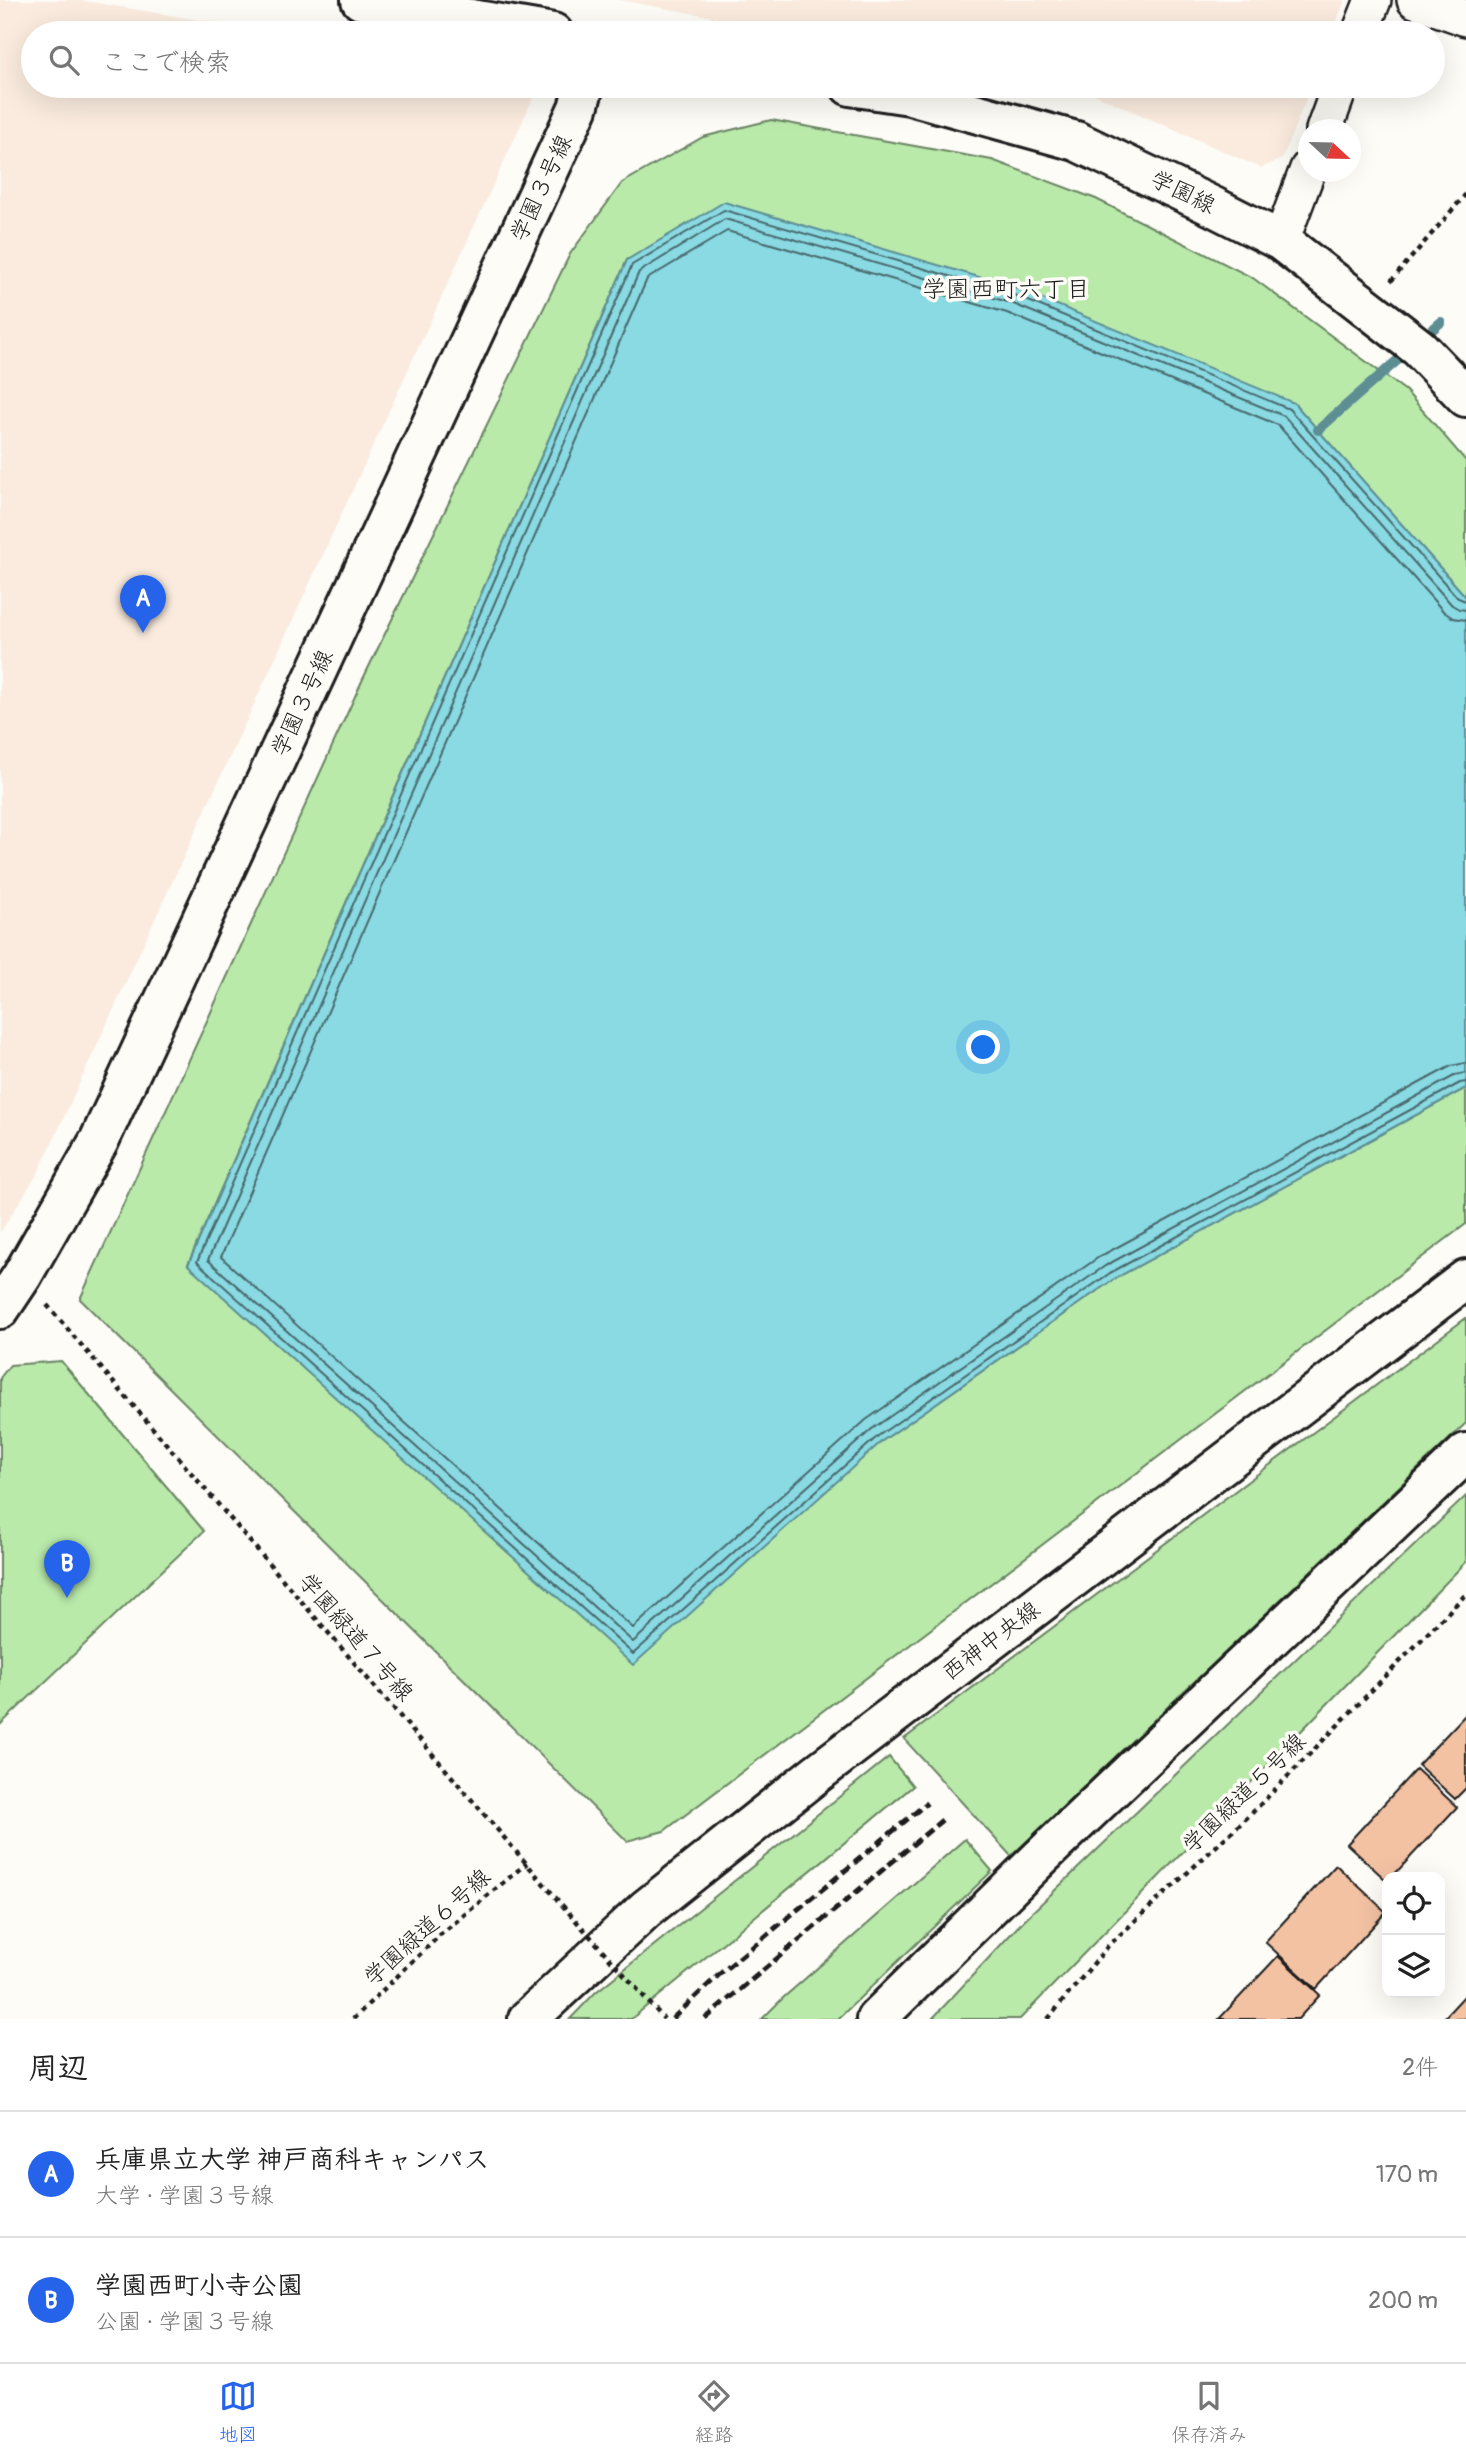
<!DOCTYPE html>
<html lang="ja">
<head>
<meta charset="utf-8">
<style>
  body { margin:0; font-family:Pangolin,"Klee One",sans-serif; background:#f2f2f2; color:#222 }
  .controls { position:absolute; right:21px; bottom:21px; display:grid; overflow:hidden; border-radius:14px; box-shadow:0 7px 28px #0002 }
  .controls button { width:63px; height:63px; display:grid; place-items:center; padding:0; border:0; border-bottom:2px solid #e0e0e0; background:#fff; color:#222; font:35px sans-serif }
  .compass { position:absolute; left:1298px; top:119px; width:63px; height:63px; border-radius:50%; background:#fff; box-shadow:0 7px 28px #0002; rotate:112deg }
  .you { position:absolute; left:984px; top:1048px; width:24px; height:24px; margin:-18px; border:5px solid #fff; border-radius:50%; background:#1a73e8; box-shadow:0 0 0 10px #1a73e833 }
  .badge { display:grid; place-items:center; width:46px; height:46px; border-radius:50%; background:#2563eb; color:#fff; font-size:23px; font-weight:700 }
  .pin { position:absolute; translate:-50% -58px; filter:drop-shadow(0 2px 4px #0008) }
  .pin::after { content:''; position:absolute; top:37px; width:24px; height:21px; background:inherit; clip-path:polygon(0 0,100% 0,50% 100%) }
  .list { margin:0; padding:0; list-style:none }
  h2 { display:flex; justify-content:space-between; align-items:center; height:91px; margin:0; padding:0 28px; font-size:30px }
  h2 small { font-size:23px; font-weight:400; color:#767676 }
  .list li { display:grid; grid-template-columns:46px 1fr auto; gap:21px; align-items:center; box-sizing:border-box; height:126px; padding:0 28px; border-top:2px solid #e0e0e0 }
  .list b { display:block; font-size:26px; white-space:nowrap }
  .list p { margin:0; font-size:23px; white-space:nowrap; color:#767676 }
  .list em { font-size:23px; font-style:normal; color:#767676 }
  .icon { flex:none; width:38px; height:38px; fill:none; stroke:currentColor; stroke-width:2; stroke-linecap:round; stroke-linejoin:round }
  .map { position:relative; flex:none; width:1466px; height:2019px; overflow:hidden }
  .search { position:absolute; background:#fff; box-shadow:0 7px 28px #0002; left:21px; right:21px; top:21px; height:77px; display:flex; align-items:center; gap:18px; box-sizing:border-box; padding:0 24px; border-radius:38px; color:#767676; font-size:26px }
  .sheet { height:343px; background:#fff }
  nav { display:flex; justify-content:space-around; align-items:center; box-sizing:border-box; height:98px; border-top:2px solid #e0e0e0; background:#fff; font-size:19px; color:#767676 }
  nav a { display:grid; justify-items:center; gap:4px }
  nav .on { color:#2563eb }
  .map>svg:first-child { display:block }
</style>
</head>
<body>
<div class="map">
<svg width="1466" height="2019" viewBox="0 0 1466 2019">
  <rect width="100%" height="100%" fill="#fdfcf7"/>
  <filter id="ink" filterUnits="userSpaceOnUse"><feTurbulence type="fractalNoise" baseFrequency=".0143" numOctaves="2"/><feDisplacementMap in="SourceGraphic" scale="14" xChannelSelector="R" yChannelSelector="G"/><feConvolveMatrix kernelMatrix="1 2 1 2 8 2 1 2 1" color-interpolation-filters="sRGB"/></filter>
  <g filter="url(#ink)">
    <path fill="#faebde" d="M 0,0 L 79,0 L 276,33 L 33,33 L 33,86 L 531,86 L 535,94 L 39,1171 L 0,1233 Z
      M 619,0 L 1345,0 L 1332,33 L 801,33 Z
      M 1076,86 L 1311,86 L 1282,159 L 1261,168 Z"/>
    <path fill="#b9eaaa" stroke="#6a8363" stroke-width="2" d="M 771,120 L 992,160 L 1096,199 L 1253,278 L 1406,391 L 1466,461 L 1466,597 L 1294,403 L 627,260 L 188,1264 L 882,1441 L 1114,1279 L 1466,1088 L 1466,1224 L 664,1831 L 627,1841 L 80,1299 L 362,681 L 570,254 L 622,183 L 703,137 Z
      M 1466,1318 L 1466,1423 L 1011,1856 L 904,1739 Z
      M 61,1361 L 204,1531 L 0,1725 L 0,1378 L 10,1365 Z
      M 1466,1496 L 1466,1562 L 1020,2019 L 932,2019 L 1023,1921 Z
      M 889,1757 L 913,1786 L 631,2019 L 570,2019 L 596,1992 Z
      M 965,1839 L 992,1871 L 838,2019 L 762,2019 L 783,1998 Z"/>
    <path fill="#89dae3" stroke="#5d8e93" stroke-width="2" d="M 724,202 L 1016,288 L 1294,403 L 1466,597 L 1466,1088 L 1114,1279 L 882,1441 L 633,1665 L 188,1265 L 627,260 Z"/>
    <g fill="none" stroke-linecap="round" stroke-linejoin="round">
      <path stroke="#48686c" stroke-width="2" d="M 1466,601 L 1458,598 L 1289,409 L 1014,295 L 724,210 L 632,265 L 197,1262 L 633,1654 L 878,1436 L 1110,1273 L 1460,1083 L 1466,1082
        M 1466,610 L 1459,609 L 1452,605 L 1284,416 L 1011,303 L 725,219 L 639,272 L 208,1260 L 633,1642 L 872,1429 L 1105,1266 L 1456,1075 L 1466,1073
        M 1466,620 L 1453,618 L 1444,612 L 1278,425 L 1007,313 L 727,231 L 647,279 L 221,1257 L 633,1628 L 866,1420 L 1099,1257 L 1451,1066 L 1466,1063"/>
      <path stroke="#5d8e93" stroke-width="10" d="M 1318,430 L 1441,322"/>
    </g>
    <path fill="#f3c2a3" stroke="#1c1c1c" stroke-width="2" d="M 1466,1714 L 1466,1788 L 1455,1799 L 1418,1765 Z
      M 1416,1769 L 1457,1807 L 1392,1877 L 1387,1877 L 1387,1881 L 1347,1844 Z
      M 1336,1865 L 1386,1912 L 1316,1989 L 1265,1942 Z
      M 1278,1956 L 1320,1995 L 1298,2019 L 1219,2019 Z
      M 1466,1994 L 1466,2019 L 1443,2019 Z"/>
    <g fill="none" stroke-linecap="round" stroke-linejoin="round">
      <g stroke="#1c1c1c" stroke-width="40">
        <path id="street" d="M 1415,0 L 1466,18
          M 1360,33 L 1373,0
          M 1324,130 L 1340,86
          M 1281,241 L 1308,169"/>
      </g>
      <g stroke="#1c1c1c" stroke-width="44">
        <path id="secondary" d="M 361,0 L 553,33
          M 850,86 L 910,95 L 1076,141 L 1214,207 L 1281,241 L 1419,348 L 1466,397
          M 0,1309 L 22,1276 L 99,1141 L 578,108 L 584,86
          M 528,2019 L 646,1909 L 816,1774 L 1466,1279
          M 876,2019 L 1041,1857 L 1466,1453"/>
      </g>
      <path stroke="#1c1c1c" stroke-width="4.5" stroke-dasharray="5 5" stroke-linecap="butt" d="M 1391,281 L 1466,194
        M 47,1305 L 562,1905
        M 353,2019 L 441,1934 L 527,1863
        M 1048,2019 L 1108,1946 L 1251,1814 L 1466,1594"/>
      <use href="#street" stroke="#fdfcf7" stroke-width="35"/>
      <use href="#secondary" stroke="#fdfcf7" stroke-width="38"/>
      <path stroke="#1c1c1c" stroke-width="5" stroke-dasharray="10 5" stroke-linecap="butt" d="M 672,2019 L 722,1972 L 927,1803
        M 705,2019 L 942,1820"/>
      <path stroke="#1c1c1c" stroke-width="4.5" stroke-dasharray="5 5" stroke-linecap="butt" d="M 562,1905 L 664,2019"/>
    </g>
  </g>
  <g text-anchor="middle" dominant-baseline="central" stroke-width="7" stroke-linejoin="round" paint-order="stroke">
    <g font-size="23" fill="#1c1c1c" stroke="#fdfcf7">
      <text transform="translate(541 188) rotate(-65)">学園３号線</text>
      <text transform="translate(1183 192) rotate(26)">学園線</text>
      <text transform="translate(302 703) rotate(-65)">学園３号線</text>
      <text transform="translate(356 1637) rotate(49)">学園緑道７号線</text>
      <text transform="translate(991 1641) rotate(-37)">西神中央線</text>
      <text transform="translate(1244 1793) rotate(-44)">学園緑道５号線</text>
      <text transform="translate(427 1927) rotate(-42)">学園緑道６号線</text>
    </g>
    <g font-size="24" fill="#1c1c1c" stroke="#fdfcf7">
      <text x="1006" y="289">学園西町六丁目</text>
    </g>
  </g>
</svg>
<div class="controls">
<button><svg class="icon" aria-label="locate" viewBox="0 0 24 24"><circle cx="12" cy="12" r="6"/><path d="M12 2v4M12 18v4M2 12h4M18 12h4"/></svg></button>
<button><svg class="icon" aria-label="layers" viewBox="0 0 24 24"><path d="M12 4l9 5-9 5-9-5zM3 14l9 5 9-5"/></svg></button>
</div>
<svg class="compass" viewBox="-18 -18 36 36"><path d="M0-13l5 13h-10z" fill="#e53935"/><path d="M0 13l5-13h-10z" fill="#767676"/></svg>
<div class="you"></div>
<div class="pin badge" style="left:143px;top:633px">A</div>
<div class="pin badge" style="left:67px;top:1598px">B</div>
<div class="search"><svg class="icon" aria-label="search" viewBox="0 0 24 24"><circle cx="10" cy="10" r="6"/><path d="M15 15l6 6"/></svg>ここで検索</div>
</div>
<section class="sheet">
<h2>周辺<small>2件</small></h2>
<ul class="list">
<li><span class="badge">A</span><div><b>兵庫県立大学 神戸商科キャンパス</b><p>大学 · 学園３号線</p></div><em>170 m</em></li>
<li><span class="badge">B</span><div><b>学園西町小寺公園</b><p>公園 · 学園３号線</p></div><em>200 m</em></li>
</ul>
</section>
<nav>
<a class="on"><svg class="icon" aria-label="map" viewBox="0 0 24 24"><path d="M3 6l6-2 6 2 6-2v14l-6 2-6-2-6 2zM9 4v14M15 6v14"/></svg>地図</a>
<a><svg class="icon" aria-label="directions" viewBox="0 0 24 24"><path d="M12 3l9 9-9 9-9-9zM9 14v-3h6M13 9l2 2-2 2"/></svg>経路</a>
<a><svg class="icon" aria-label="saved" viewBox="0 0 24 24"><path d="M7 4h10v16l-5-4-5 4z"/></svg>保存済み</a>
</nav>
</body>
</html>
